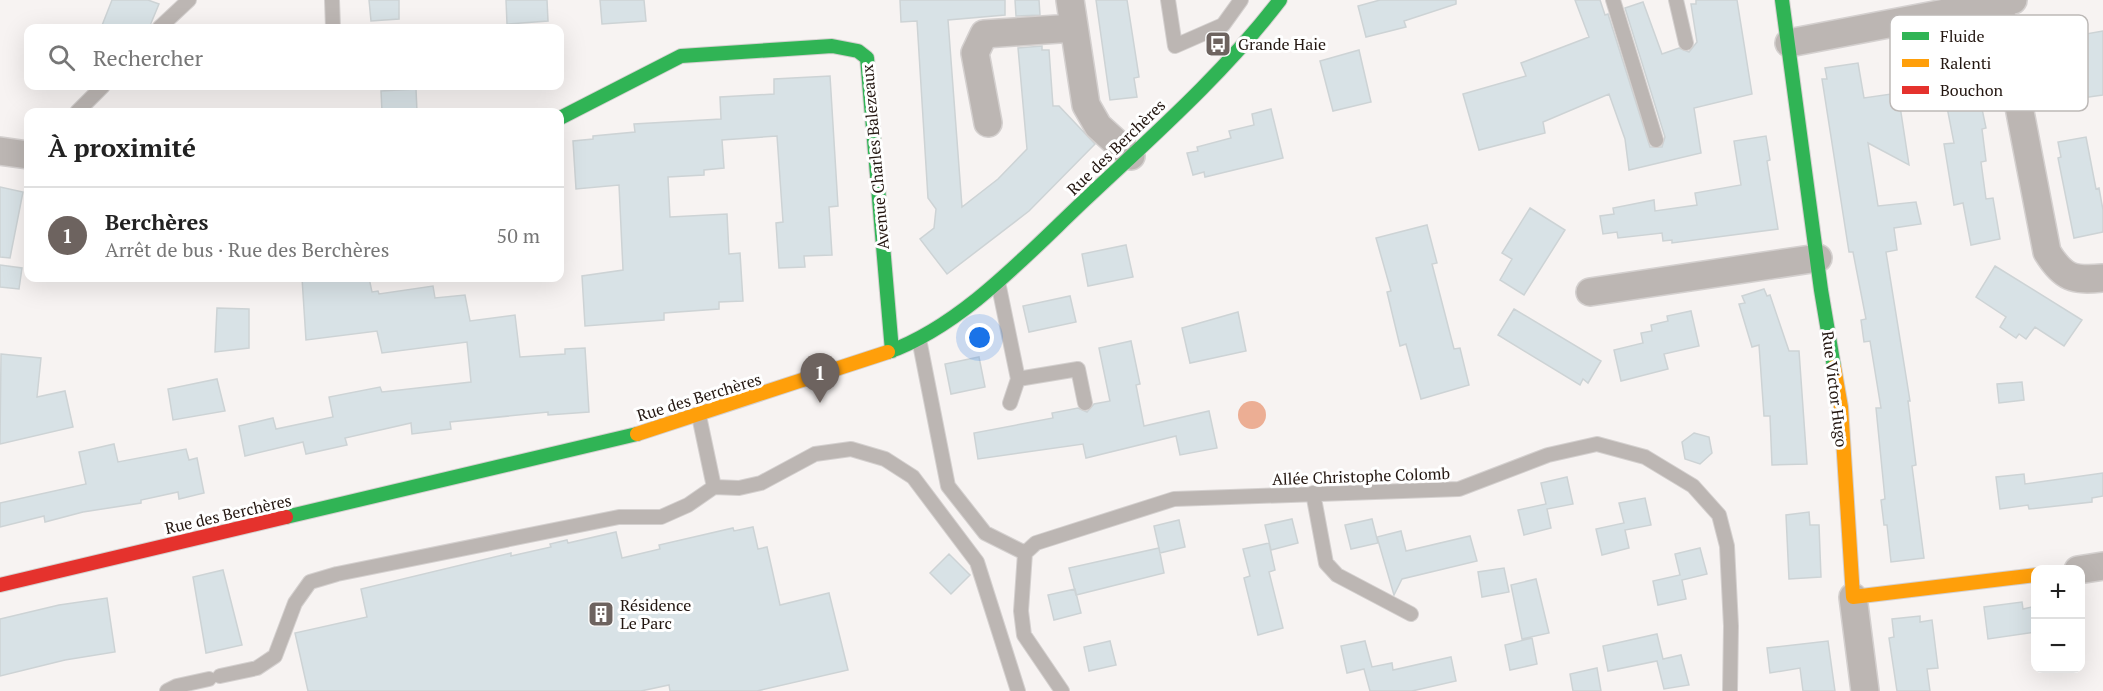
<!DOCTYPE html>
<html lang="fr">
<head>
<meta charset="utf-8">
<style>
  body { margin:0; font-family:"PT Serif",serif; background:#f6f6f6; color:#222 }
  .controls { position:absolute; right:18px; bottom:18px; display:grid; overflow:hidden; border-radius:12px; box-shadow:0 6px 24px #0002 }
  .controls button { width:54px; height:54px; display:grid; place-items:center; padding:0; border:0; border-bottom:2px solid #e0e0e0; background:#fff; color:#222; font:30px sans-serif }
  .you { position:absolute; left:980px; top:338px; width:21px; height:21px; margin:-15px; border:4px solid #fff; border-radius:50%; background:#1a73e8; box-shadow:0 0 0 9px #1a73e833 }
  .badge { display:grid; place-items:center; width:39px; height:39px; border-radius:50%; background:#6d635f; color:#fff; font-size:20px; font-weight:700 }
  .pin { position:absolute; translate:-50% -50px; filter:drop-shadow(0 2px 3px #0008) }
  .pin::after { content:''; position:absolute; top:32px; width:21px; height:18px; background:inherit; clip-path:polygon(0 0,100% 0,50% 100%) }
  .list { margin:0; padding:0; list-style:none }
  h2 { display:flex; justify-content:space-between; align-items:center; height:78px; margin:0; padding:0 24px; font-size:26px }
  h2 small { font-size:20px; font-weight:400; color:#767676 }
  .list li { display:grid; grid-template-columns:39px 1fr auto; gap:18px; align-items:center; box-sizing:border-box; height:96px; padding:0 24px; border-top:2px solid #e0e0e0 }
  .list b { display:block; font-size:22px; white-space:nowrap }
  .list p { margin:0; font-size:20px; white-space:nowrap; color:#767676 }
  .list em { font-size:20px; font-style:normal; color:#767676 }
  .icon { flex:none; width:33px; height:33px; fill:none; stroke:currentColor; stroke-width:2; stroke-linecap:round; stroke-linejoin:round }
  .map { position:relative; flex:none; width:2103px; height:691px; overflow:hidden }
  .search { position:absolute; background:#fff; box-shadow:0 6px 24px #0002; left:24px; top:24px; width:540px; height:66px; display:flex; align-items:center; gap:15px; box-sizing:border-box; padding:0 21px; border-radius:12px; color:#767676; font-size:22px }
  .panel { position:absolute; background:#fff; box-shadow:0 6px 24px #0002; left:24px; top:108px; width:540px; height:174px; border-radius:12px }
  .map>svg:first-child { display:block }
</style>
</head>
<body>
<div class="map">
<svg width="2103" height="691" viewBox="0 0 2103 691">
  <rect width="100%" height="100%" fill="#f7f3f2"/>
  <path fill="#ecae94" d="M1238 415a14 14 0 1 1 28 0a14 14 0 1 1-28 0Z"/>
  <path fill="#d8e2e6" stroke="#cdd3d5" stroke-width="1.5" d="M 112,0 L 148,0 L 159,4 L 149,28 L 101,28 Z
    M 369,0 L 399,0 L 399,19 L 371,21 Z
    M 506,0 L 547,0 L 548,21 L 507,24 Z
    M 600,0 L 644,0 L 646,21 L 602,24 Z
    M 900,0 L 1005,0 L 1005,15 L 948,20 L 962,207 L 998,179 L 1027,149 L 1018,48 L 1042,46 L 1042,50 L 1049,50 L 1053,106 L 1059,106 L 1095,144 L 1029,211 L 947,274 L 920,239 L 934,228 L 936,209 L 928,198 L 917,21 L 901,22 Z
    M 1015,0 L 1039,0 L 1040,15 L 1016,16 Z
    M 1096,0 L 1127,0 L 1139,77 L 1134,78 L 1137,97 L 1110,100 Z
    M 1380,0 L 1456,0 L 1456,4 L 1404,21 L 1406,27 L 1366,37 L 1358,6 Z
    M 1575,0 L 1600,0 L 1605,15 L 1608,14 L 1650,147 L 1662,147 L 1665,137 L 1625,8 L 1643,2 L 1662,54 L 1679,48 L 1689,52 L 1697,42 L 1691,4 L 1696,4 L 1696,0 L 1737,0 L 1752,94 L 1694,108 L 1701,153 L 1629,170 L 1625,139 L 1609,94 L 1543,122 L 1545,133 L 1479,150 L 1463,94 L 1526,76 L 1521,63 L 1589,37 Z
    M 2072,17 L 2075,36 L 2103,31 L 2103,95 L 2054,102 L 2053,92 L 2048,92 L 2037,23 Z
    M 1957,43 L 1964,75 L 1971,74 L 1978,105 L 1981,104 L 1986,128 L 1982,129 L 1986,161 L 1981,162 L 1986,199 L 1993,198 L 2000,239 L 1971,245 L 1963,203 L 1954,205 L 1944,144 L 1954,143 L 1946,102 L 1938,106 L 1938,103 L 1906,109 L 1902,87 L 1934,82 L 1927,49 Z
    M 1359,50 L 1371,102 L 1333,111 L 1320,61 Z
    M 1858,63 L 1864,98 L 1898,93 L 1909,165 L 1868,143 L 1878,206 L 1916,202 L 1921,224 L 1894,228 L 1897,250 L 1886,252 L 1910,401 L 1908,401 L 1916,465 L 1912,466 L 1924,558 L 1891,562 L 1887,525 L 1884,525 L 1881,500 L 1885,499 L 1876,408 L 1881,408 L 1870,341 L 1864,342 L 1861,320 L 1866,319 L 1853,252 L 1849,252 L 1822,79 L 1827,79 L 1825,68 Z
    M 830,76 L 838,206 L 829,207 L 832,255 L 804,256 L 805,267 L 779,268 L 776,223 L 783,222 L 777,136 L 722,140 L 724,168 L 704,170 L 704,175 L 668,177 L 670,217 L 727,214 L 729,254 L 740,253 L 743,301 L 719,302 L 719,309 L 664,313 L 664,320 L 585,326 L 582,276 L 623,270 L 619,185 L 576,189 L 573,141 L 593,139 L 593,136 L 635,132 L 634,124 L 721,119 L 720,97 L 774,94 L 774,79 Z
    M 416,89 L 417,112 L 382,112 L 381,91 Z
    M 1271,109 L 1283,158 L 1205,177 L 1204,172 L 1193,175 L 1187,153 L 1198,151 L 1197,147 L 1231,138 L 1229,131 L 1254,125 L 1252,114 Z
    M 1766,136 L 1770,160 L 1767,161 L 1778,229 L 1672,243 L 1672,240 L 1663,241 L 1662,233 L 1618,238 L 1617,232 L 1603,234 L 1600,216 L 1614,214 L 1613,208 L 1654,200 L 1655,211 L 1697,205 L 1695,193 L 1741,185 L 1734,141 Z
    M 2086,137 L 2096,189 L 2099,188 L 2103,210 L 2103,232 L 2074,238 L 2058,158 L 2061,157 L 2058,142 Z
    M 0,187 L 23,192 L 10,258 L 0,257 Z
    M 1530,208 L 1565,230 L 1524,295 L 1500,280 L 1512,259 L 1502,253 Z
    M 1427,225 L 1437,263 L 1432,264 L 1454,349 L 1460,348 L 1469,385 L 1421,399 L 1406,344 L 1400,346 L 1387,292 L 1391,291 L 1376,238 Z
    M 1126,245 L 1133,277 L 1088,286 L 1082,254 Z
    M 0,265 L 22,268 L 19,289 L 0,287 Z
    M 1995,266 L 2082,320 L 2064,346 L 2035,327 L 2026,339 L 2019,334 L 2016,338 L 2000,327 L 2006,317 L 1976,297 Z
    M 302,278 L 369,278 L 372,292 L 378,291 L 379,294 L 433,286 L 435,298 L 465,295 L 470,321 L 515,315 L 520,357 L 565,354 L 565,349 L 585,348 L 589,412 L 548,415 L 548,412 L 450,422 L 451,429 L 412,434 L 411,423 L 345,438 L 347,445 L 306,454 L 303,442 L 245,456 L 239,426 L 273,418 L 276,429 L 333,417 L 329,397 L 380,387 L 382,392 L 471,382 L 467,342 L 382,353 L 377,331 L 306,340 Z
    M 1764,289 L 1767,296 L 1770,295 L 1789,351 L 1799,351 L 1807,464 L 1772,465 L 1770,416 L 1764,416 L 1759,345 L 1752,347 L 1739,304 L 1745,303 L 1742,296 Z
    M 1070,296 L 1076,322 L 1029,332 L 1023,306 Z
    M 217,308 L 249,309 L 249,348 L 215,352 Z
    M 1514,309 L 1601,361 L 1588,383 L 1583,379 L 1580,385 L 1498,335 Z
    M 1691,311 L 1699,346 L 1664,354 L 1668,369 L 1621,381 L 1614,350 L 1643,343 L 1641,333 L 1652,331 L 1651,325 L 1668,321 L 1667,316 Z
    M 1238,312 L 1246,351 L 1190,363 L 1182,328 Z
    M 1131,341 L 1140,384 L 1136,385 L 1144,426 L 1209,411 L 1217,448 L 1180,455 L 1176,436 L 1086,458 L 1083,444 L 978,459 L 974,433 L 1053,418 L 1052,413 L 1078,408 L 1087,412 L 1094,404 L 1110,401 L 1099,348 Z
    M 1,354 L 41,358 L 37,397 L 65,391 L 73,427 L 0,444 Z
    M 979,357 L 985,387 L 951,394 L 945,364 Z
    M 217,379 L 225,411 L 173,420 L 168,389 Z
    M 2022,382 L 2024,400 L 1999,403 L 1997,384 Z
    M 1694,433 L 1709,437 L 1712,453 L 1700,464 L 1685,459 L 1682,442 Z
    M 114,444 L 118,462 L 186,449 L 189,460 L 197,458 L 204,493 L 179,499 L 178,492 L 141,500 L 141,503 L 83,512 L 45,522 L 44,516 L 0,527 L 0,503 L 86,484 L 79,452 Z
    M 2103,473 L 2103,496 L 2092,498 L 2092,502 L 2029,509 L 2028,505 L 2000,509 L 1996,477 L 2024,474 L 2025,484 Z
    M 1567,477 L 1573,504 L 1547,509 L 1551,528 L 1524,535 L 1518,510 L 1546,504 L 1541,483 Z
    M 1645,498 L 1651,525 L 1625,530 L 1629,548 L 1602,555 L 1596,529 L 1624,523 L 1619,503 Z
    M 1809,512 L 1810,525 L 1819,525 L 1821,577 L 1789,579 L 1786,515 Z
    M 1292,519 L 1298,543 L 1271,550 L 1265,525 Z
    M 1372,519 L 1378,543 L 1351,549 L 1345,525 Z
    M 1179,520 L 1185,547 L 1160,553 L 1154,526 Z
    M 753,527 L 758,549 L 767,547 L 780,605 L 829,593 L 848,670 L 757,691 L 670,691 L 669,685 L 641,691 L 308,691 L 295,633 L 367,617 L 361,589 L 511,553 L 511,556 L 551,547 L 550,544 L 567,540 L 568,543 L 616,532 L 622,558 L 660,549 L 659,545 L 733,528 L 734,531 Z
    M 1401,531 L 1406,551 L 1470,536 L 1477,561 L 1402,579 L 1394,595 L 1377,537 Z
    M 1269,543 L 1275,570 L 1269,572 L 1283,628 L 1258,635 L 1244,578 L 1250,576 L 1243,549 Z
    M 1159,548 L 1164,573 L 1076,595 L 1069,568 Z
    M 1700,548 L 1707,574 L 1682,580 L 1686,599 L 1658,605 L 1653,581 L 1680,575 L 1675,554 Z
    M 949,554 L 970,575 L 951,594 L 930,573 Z
    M 1504,568 L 1509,592 L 1482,597 L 1478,572 Z
    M 223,570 L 242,645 L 206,653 L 193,577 Z
    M 1536,579 L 1549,633 L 1522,639 L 1511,585 Z
    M 1075,589 L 1081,613 L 1054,620 L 1048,595 Z
    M 107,598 L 115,652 L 65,660 L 0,676 L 0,619 L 59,605 Z
    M 2022,602 L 2023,609 L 2036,606 L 2036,632 L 1988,639 L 1984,607 Z
    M 1920,616 L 1920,622 L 1932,620 L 1938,668 L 1927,669 L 1930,691 L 1897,691 L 1889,638 L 1894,637 L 1892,619 Z
    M 1657,634 L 1663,659 L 1681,655 L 1689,685 L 1664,689 L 1657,661 L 1608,671 L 1603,646 Z
    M 1532,638 L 1537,664 L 1510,670 L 1505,645 Z
    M 1110,641 L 1116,665 L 1089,671 L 1084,647 Z
    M 1365,641 L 1372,667 L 1392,663 L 1393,670 L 1451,657 L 1456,681 L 1412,691 L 1370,691 L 1364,669 L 1347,673 L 1341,646 Z
    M 1828,641 L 1835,691 L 1803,691 L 1800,668 L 1770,673 L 1767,648 Z
    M 1597,668 L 1601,691 L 1573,691 L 1570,674 Z"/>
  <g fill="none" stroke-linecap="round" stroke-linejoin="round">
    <g stroke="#d4d0cf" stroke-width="16">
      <path id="lane" d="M 332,0 L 333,28
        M 1168,0 L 1175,46 L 1223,25 L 1241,0
        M 1613,0 L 1656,140
        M 1676,0 L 1686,43
        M 159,28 L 189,0
        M 77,112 L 103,86
        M 998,282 L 1018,379 L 1078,369 L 1085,403
        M 919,339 L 948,486 L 985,533 L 1025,553
        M 1010,403 L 1018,379
        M 699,416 L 714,487
        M 1313,493 L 1326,563 L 1337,575 L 1411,614
        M 1025,553 L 1036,543 L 1174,499 L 1459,489 L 1548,455 L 1597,444 L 1645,457 L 1693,486 L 1719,515 L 1727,546 L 1731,626 L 1730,691
        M 1025,553 L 1021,611 L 1024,635 L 1062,691
        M 220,676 L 257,668 L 275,656 L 295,603 L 310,582 L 337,574 L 619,517 L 661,517 L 688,505 L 714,487 L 739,488 L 761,483 L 815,454 L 851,449 L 885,459 L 913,477 L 977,562 L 1018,691
        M 167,691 L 177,686 L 209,679"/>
    </g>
    <g stroke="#d4d0cf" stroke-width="30">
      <path id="street" d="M 1070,0 L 1086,105 L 1098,126 L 1131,156
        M 1999,3 L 2047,252 C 2063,278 2073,281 2103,278
        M 1789,43 L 2013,0
        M 988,123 L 975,53 L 984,34 L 1074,28
        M 0,151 L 28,155
        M 1590,292 L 1818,258
        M 2078,570 L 2103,566
        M 1853,597 L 1865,691"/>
    </g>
    <g stroke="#d4d0cf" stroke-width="16">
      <path id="fast" d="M 1782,0 L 1821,290 L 1834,367
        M 560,118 L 681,56 L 832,46 L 858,51 L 867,58 L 892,351
        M 888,352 C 964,325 1031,250 1089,196 C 1156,133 1224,73 1280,0
        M 286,517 L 637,434"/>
    </g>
    <g stroke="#d4d0cf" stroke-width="16">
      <path id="slow" d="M 1834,367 L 1841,407 L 1853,597 L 2036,575
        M 637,434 L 888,352"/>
    </g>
    <g stroke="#d4d0cf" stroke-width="16">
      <path id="jam" d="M 0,585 L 286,517"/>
    </g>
    <use href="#lane" stroke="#bcb6b3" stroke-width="14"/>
    <use href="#street" stroke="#bcb6b3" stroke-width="27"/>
    <use href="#fast" stroke="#30b455" stroke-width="14"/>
    <use href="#slow" stroke="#ff9f0a" stroke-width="14"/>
    <use href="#jam" stroke="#e5322d" stroke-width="14"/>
  </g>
  <defs>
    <g id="bus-square" transform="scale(1.35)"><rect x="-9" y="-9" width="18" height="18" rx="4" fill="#6d635f" stroke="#fff"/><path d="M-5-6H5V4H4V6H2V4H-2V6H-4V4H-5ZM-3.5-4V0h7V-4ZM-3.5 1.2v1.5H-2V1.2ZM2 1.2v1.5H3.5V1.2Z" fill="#fff"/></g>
    <g id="building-square" transform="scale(1.35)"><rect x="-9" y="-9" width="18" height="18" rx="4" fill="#6d635f" stroke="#fff"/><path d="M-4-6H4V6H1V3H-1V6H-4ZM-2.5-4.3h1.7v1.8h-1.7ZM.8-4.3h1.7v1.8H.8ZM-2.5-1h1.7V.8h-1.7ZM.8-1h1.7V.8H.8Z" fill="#fff"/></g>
  </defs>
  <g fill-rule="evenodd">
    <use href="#bus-square" x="1218" y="44"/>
    <use href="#building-square" x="601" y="614"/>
  </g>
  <g text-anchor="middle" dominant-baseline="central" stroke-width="6" stroke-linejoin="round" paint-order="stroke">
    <g font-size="16" fill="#231610" stroke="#fff" text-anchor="start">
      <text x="1238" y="44">Grande Haie</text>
      <text x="620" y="605">Résidence<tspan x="620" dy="18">Le Parc</tspan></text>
    </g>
    <g font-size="16" fill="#231610" stroke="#fff">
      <text transform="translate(1116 147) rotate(-44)">Rue des Berchères</text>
      <text transform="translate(875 157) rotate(-95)">Avenue Charles Balezeaux</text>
      <text transform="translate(1835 389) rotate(83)">Rue Victor Hugo</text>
      <text transform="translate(699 397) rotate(-17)">Rue des Berchères</text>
      <text transform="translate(1361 476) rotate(-2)">Allée Christophe Colomb</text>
      <text transform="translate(228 514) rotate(-13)">Rue des Berchères</text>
    </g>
  </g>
  <rect x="1890" y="15" width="198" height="96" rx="9" fill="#fff" stroke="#bdb9b7" stroke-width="1.5"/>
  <rect x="1902" y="32" width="27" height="8" fill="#30b455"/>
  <rect x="1902" y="59" width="27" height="8" fill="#ff9f0a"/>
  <rect x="1902" y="86" width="27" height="8" fill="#e5322d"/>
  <g font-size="16" fill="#231610">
    <text x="1940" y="42">Fluide</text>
    <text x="1940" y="69">Ralenti</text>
    <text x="1940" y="96">Bouchon</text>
  </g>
</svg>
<div class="controls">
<button>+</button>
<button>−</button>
</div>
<div class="you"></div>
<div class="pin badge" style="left:820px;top:403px">1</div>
<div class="search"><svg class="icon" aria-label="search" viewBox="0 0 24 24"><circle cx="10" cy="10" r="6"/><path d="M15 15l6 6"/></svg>Rechercher</div>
<section class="panel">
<h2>À proximité<small></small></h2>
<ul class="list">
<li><span class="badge">1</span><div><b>Berchères</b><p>Arrêt de bus · Rue des Berchères</p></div><em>50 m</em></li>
</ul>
</section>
</div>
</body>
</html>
